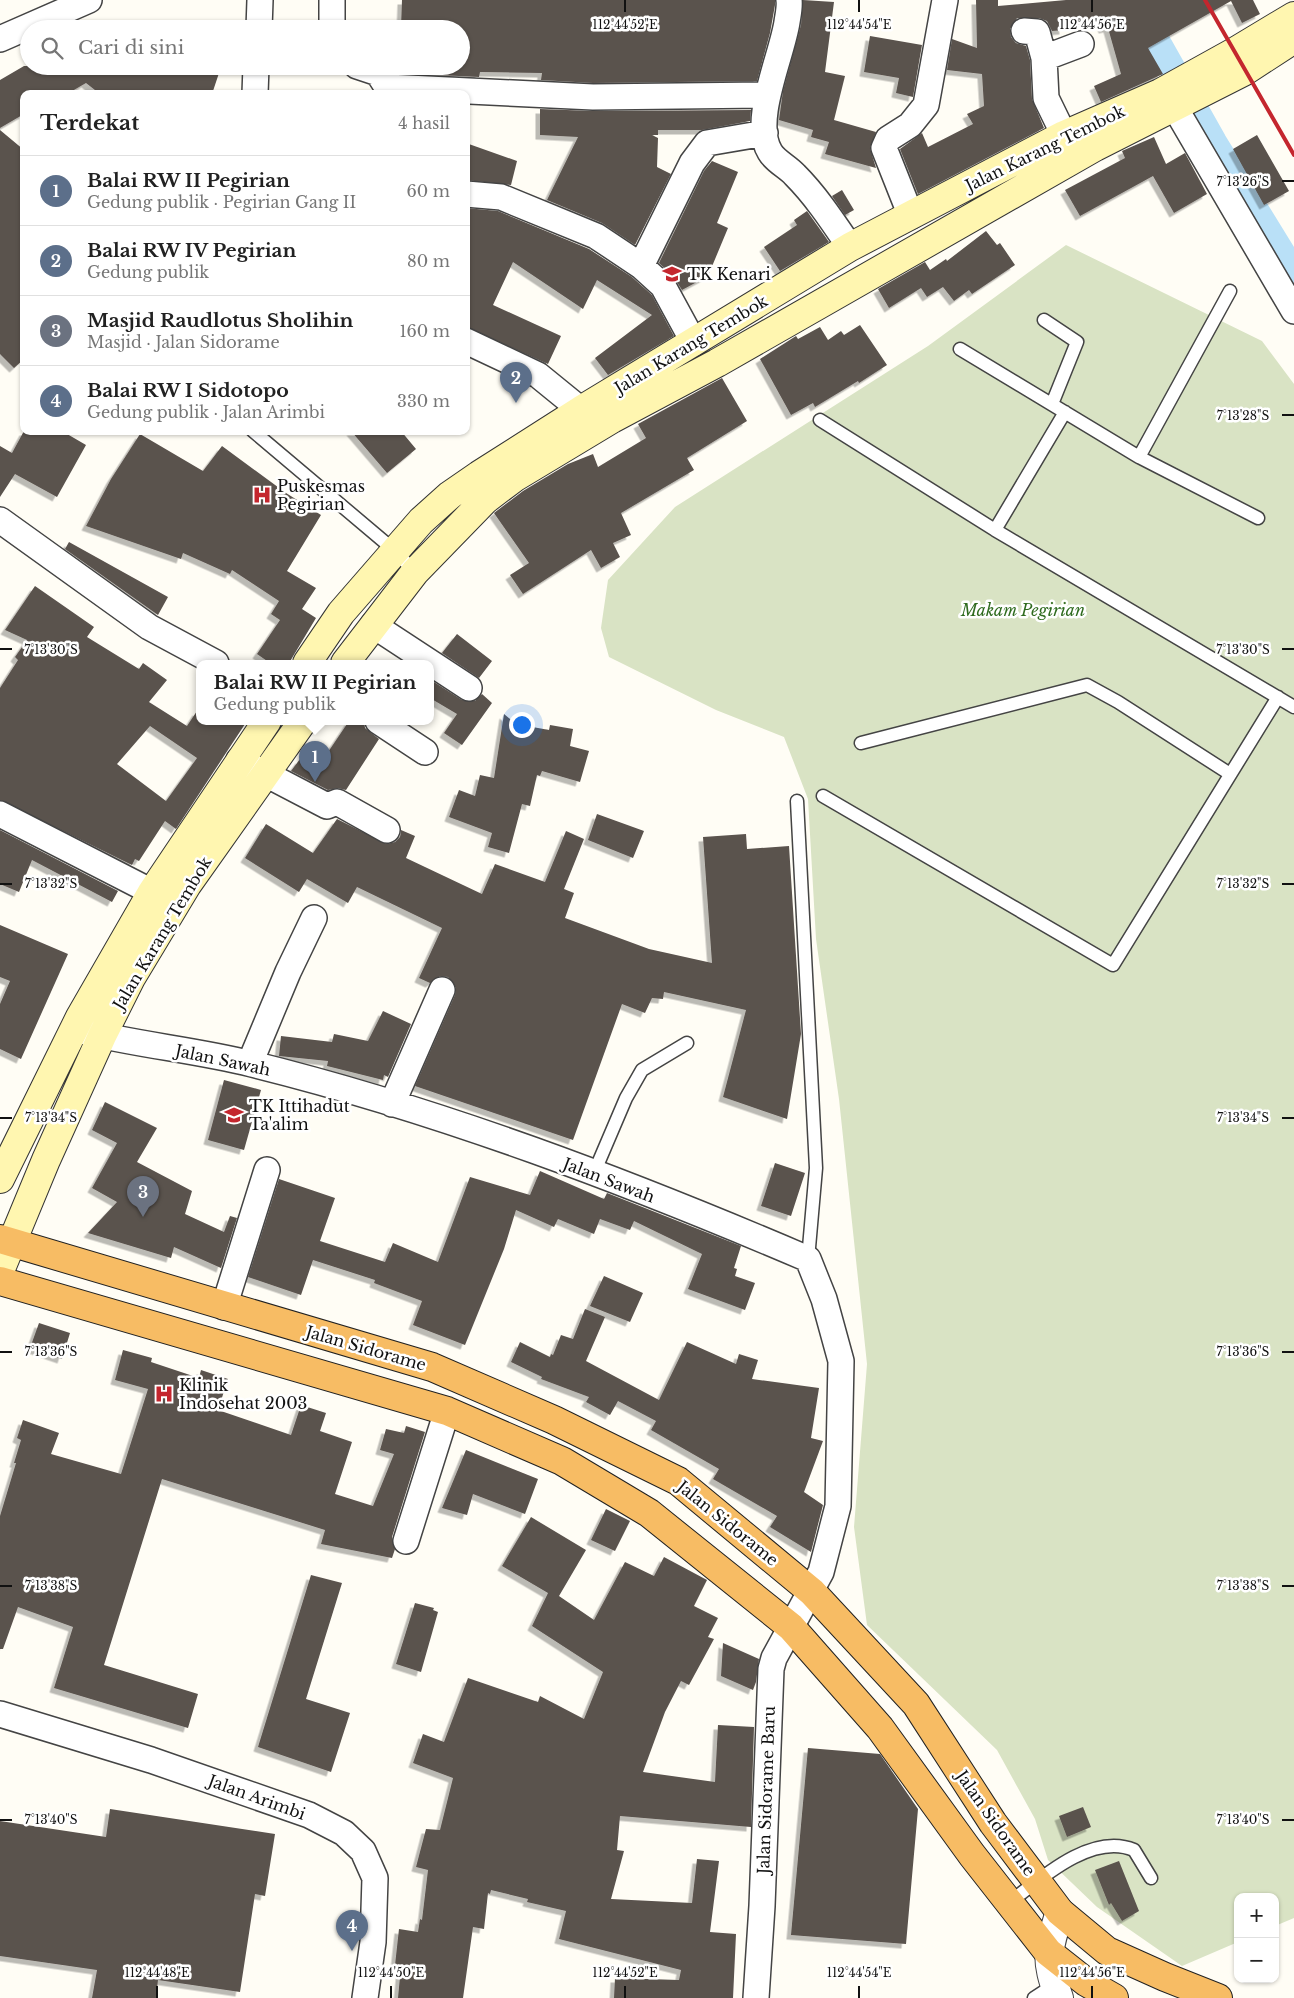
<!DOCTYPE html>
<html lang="id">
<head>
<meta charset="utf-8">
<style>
  body { margin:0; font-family:"Libre Baskerville",serif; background:#f2f2f2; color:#222 }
  .controls { position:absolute; right:15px; bottom:15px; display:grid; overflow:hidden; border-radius:10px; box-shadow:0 1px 4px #0004 }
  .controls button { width:45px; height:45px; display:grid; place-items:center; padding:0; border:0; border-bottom:1px solid #e0e0e0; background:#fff; color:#222; font:25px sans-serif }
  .you { position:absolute; left:521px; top:724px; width:18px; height:18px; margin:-12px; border:4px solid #fff; border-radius:50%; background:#1a73e8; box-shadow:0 0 0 8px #1a73e833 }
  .badge { display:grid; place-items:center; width:32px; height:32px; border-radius:50%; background:#2563eb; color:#fff; font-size:16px; font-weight:700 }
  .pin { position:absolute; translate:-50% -41px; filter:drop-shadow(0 1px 2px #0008) }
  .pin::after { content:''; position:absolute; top:26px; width:18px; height:15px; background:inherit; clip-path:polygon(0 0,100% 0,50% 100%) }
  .popup { position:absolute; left:196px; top:660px; width:238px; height:65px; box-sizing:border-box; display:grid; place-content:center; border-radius:10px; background:#fff; filter:drop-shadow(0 1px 4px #0005); font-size:16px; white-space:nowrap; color:#767676 }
  .popup b { font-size:19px; color:#222 }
  .popup::after { content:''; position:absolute; left:50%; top:100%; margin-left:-10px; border:10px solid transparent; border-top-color:#fff }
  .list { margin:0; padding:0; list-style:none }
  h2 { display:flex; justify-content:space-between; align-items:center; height:65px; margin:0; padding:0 20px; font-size:21px }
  h2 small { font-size:16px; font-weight:400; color:#767676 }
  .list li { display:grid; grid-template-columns:32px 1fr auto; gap:15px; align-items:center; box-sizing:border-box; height:70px; padding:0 20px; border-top:1px solid #e0e0e0 }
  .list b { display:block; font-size:19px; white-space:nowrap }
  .list p { margin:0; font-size:16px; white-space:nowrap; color:#767676 }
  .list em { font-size:16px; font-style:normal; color:#767676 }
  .icon { flex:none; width:28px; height:28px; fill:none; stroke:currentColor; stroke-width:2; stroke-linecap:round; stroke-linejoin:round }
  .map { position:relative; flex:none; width:1294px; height:1998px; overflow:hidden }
  .search { position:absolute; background:#fff; box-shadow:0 1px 4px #0004; left:20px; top:20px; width:450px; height:55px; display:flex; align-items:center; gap:12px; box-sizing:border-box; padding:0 18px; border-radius:28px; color:#767676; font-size:19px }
  .panel { position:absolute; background:#fff; box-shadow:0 1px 4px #0004; left:20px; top:90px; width:450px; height:345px; border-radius:10px }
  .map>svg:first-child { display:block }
</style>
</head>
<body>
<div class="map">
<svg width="1294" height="1998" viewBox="0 0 1294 1998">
  <defs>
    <filter id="shadow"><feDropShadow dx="-4.5" dy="4.5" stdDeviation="0" flood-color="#0004"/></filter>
  </defs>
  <rect width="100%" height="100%" fill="#fffdf5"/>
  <path fill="#d9e3c4" d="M 1066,245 L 1262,341 L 1294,384 L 1294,1918 L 1275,1926 L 1275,1897 L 1238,1897 L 1238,1942 L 1182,1966 L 1097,1907 L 1048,1860 L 1035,1819 L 997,1750 L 867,1625 L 854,1527 L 867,1364 L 839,1099 L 816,939 L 808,799 L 784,737 L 716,710 L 609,657 L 601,628 L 608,580 L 675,507 L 928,346 Z"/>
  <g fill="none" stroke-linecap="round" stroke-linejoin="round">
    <path stroke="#b9e0f7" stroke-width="26" d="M 1134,0 L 1214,142 L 1283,254 L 1294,276"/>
  </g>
  <path fill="#5a524d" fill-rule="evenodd" filter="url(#shadow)" d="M 402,0 L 775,0 L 775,5 L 770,33 L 757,81 L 593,83 L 541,80 L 542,73 L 480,72 L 479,77 L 398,73 L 399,66 L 461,66 L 461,29 L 401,27 Z
    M 803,0 L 834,2 L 825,72 L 845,76 L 834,120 L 876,132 L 870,148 L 876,168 L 825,154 L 829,142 L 811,137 L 813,130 L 779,120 L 783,91 L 801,25 Z
    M 976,0 L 998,0 L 998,6 L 1066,0 L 1253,0 L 1260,14 L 1242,23 L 1231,1 L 1148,48 L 1163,74 L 1101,102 L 1094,86 L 1121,74 L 1108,28 L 1103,29 L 1101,19 L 1063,21 L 1064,30 L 1052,31 L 1047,21 L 1039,18 L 1017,18 L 1010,29 L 1011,37 L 1016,43 L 1026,46 L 1030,60 L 1032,99 L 1044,128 L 918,194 L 900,149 L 922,133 L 928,147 L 973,124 L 967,114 L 984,106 L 982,74 L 947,70 L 952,39 L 977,48 Z
    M 870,36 L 922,45 L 913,97 L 896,93 L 899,78 L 864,72 Z
    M 24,66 L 208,66 L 220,70 L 212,94 L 100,94 L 86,83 L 67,94 L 24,94 L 24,114 L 0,128 L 0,80 Z
    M 540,109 L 593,111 L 751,110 L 750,121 L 702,130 L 658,130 L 658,135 L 652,135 L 658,138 L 657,167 L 671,174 L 635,245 L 602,223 L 547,200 L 578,137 L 540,135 Z
    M 0,130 L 24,150 L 24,359 L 14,368 L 0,354 Z
    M 1257,135 L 1289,191 L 1264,205 L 1233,149 Z
    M 1154,137 L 1166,164 L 1185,153 L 1207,194 L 1174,213 L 1153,176 L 1080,216 L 1065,190 L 1125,158 L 1122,151 Z
    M 466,143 L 517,161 L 511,185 L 466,180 Z
    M 712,161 L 738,172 L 717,223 L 728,228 L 708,276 L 682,290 L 673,276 L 659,263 L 704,171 Z
    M 842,190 L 854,210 L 845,215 L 832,196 Z
    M 466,208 L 498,211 L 589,249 L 632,277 L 652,295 L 674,336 L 608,375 L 595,358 L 652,315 L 597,280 L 583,309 L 513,262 L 493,305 L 561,336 L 548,364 L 466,327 Z
    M 807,211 L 829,242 L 780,271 L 764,247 L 797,225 L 794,220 Z
    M 986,231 L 997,245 L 1000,243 L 1015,265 L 972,294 L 969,290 L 954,301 L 943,287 L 927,297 L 921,288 L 889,308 L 878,289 L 925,262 L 930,270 L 946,259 L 947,261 Z
    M 860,325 L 887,365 L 859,383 L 858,381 L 815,407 L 813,403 L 791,415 L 760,359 L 796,336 L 798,339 L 820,327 L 828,340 L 841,331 L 844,335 Z
    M 722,378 L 747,421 L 687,458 L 694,470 L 621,513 L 631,535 L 613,543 L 620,557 L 601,568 L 591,550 L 523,594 L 510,575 L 529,563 L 494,513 L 523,491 L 568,464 L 593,454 L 598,467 L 646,438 L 638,424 Z
    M 24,431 L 62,431 L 86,445 L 57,497 L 15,474 L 0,497 L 0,446 L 12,453 Z
    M 351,431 L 401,431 L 416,449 L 387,473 Z
    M 140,434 L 203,471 L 222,446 L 286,493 L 321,515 L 287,571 L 316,588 L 302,609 L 316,618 L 289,663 L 270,663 L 257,654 L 280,620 L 271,614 L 279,601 L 232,570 L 230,574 L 183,553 L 181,559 L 86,526 L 111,479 Z
    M 69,542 L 168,597 L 158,615 L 65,549 Z
    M 35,586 L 94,627 L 87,637 L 139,669 L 143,663 L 167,680 L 149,702 L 187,726 L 197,711 L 200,713 L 200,721 L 247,721 L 176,829 L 165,821 L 139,861 L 135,859 L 132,865 L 0,800 L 0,688 L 18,660 L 15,657 L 27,640 L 5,630 ZM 150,726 L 197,758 L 166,801 L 117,764 Z
    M 457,634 L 492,661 L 479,678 L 442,653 Z
    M 434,682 L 462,700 L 475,701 L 482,694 L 492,703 L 462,745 L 444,733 L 457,714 L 430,698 L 430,689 Z
    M 504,714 L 516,724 L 549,730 L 550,725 L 573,729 L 570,746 L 589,751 L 580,782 L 542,771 L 540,776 L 537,775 L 530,806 L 522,804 L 509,853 L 488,847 L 492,833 L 449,817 L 459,790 L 475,796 L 480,775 L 494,778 Z
    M 349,721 L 364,721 L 365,728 L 379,739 L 346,790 L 338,788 L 328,790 L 291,771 L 300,759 L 316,770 Z
    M 597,814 L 644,831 L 633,858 L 588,840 Z
    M 337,819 L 387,844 L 395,842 L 400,837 L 401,830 L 415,836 L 406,858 L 482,894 L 495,864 L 545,882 L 566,831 L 584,839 L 564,889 L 574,893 L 565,918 L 649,949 L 712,963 L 703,837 L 746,834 L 747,849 L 789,846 L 801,1034 L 787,1119 L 723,1097 L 746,1010 L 664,992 L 663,999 L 652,998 L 645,1013 L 622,1004 L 573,1140 L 415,1086 L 455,995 L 456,988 L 448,977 L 440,976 L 430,983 L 419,978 L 442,928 L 357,887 L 348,903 L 307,879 L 299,892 L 245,858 L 266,824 L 313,853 Z
    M 0,830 L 118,891 L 112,902 L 32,860 L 19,892 L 0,884 Z
    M 0,925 L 68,954 L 21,1059 L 0,1049 L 0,1004 L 10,981 L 0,977 Z
    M 383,1011 L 411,1024 L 388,1077 L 384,1075 L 383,1080 L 327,1066 L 328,1061 L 279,1056 L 281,1036 L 332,1042 L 334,1034 L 368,1041 Z
    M 224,1080 L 261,1090 L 244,1150 L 208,1140 Z
    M 105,1102 L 157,1128 L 137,1162 L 192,1191 L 185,1214 L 224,1232 L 230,1216 L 237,1218 L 221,1268 L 174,1247 L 171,1258 L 88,1233 L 117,1202 L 92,1188 L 117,1143 L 92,1130 Z
    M 775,1163 L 805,1173 L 791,1216 L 761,1206 Z
    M 540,1171 L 604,1199 L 607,1193 L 741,1246 L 734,1268 L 737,1269 L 735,1276 L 755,1283 L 745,1310 L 688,1289 L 702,1254 L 634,1221 L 630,1230 L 600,1219 L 594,1234 L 558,1219 L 554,1227 L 516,1210 L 504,1249 L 465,1345 L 413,1325 L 422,1301 L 374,1283 L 375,1280 L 313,1260 L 301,1295 L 248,1277 L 279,1179 L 335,1198 L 320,1241 L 385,1262 L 393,1243 L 438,1262 L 470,1177 L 530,1195 Z
    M 604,1276 L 643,1293 L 630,1322 L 590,1306 Z
    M 585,1309 L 605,1317 L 586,1361 L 659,1400 L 687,1342 L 736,1364 L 739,1354 L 758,1360 L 752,1379 L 819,1388 L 811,1438 L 823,1441 L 804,1492 L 823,1505 L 811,1552 L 770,1527 L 777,1516 L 713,1479 L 719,1469 L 651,1430 L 656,1421 L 618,1401 L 610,1415 L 586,1402 L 589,1397 L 541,1379 L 542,1377 L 511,1362 L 520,1342 L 550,1357 L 551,1354 L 553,1355 L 561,1335 L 573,1339 Z
    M 39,1323 L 70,1333 L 62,1359 L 30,1348 Z
    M 123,1350 L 152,1358 L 151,1362 L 199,1378 L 201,1370 L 228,1379 L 218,1410 L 291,1435 L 301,1405 L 326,1413 L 320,1431 L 352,1442 L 335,1494 L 373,1506 L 394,1454 L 380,1450 L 386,1429 L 404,1433 L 406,1426 L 425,1432 L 392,1537 L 395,1549 L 392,1558 L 321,1544 L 325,1530 L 162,1479 L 104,1665 L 198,1694 L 188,1728 L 54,1688 L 73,1627 L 18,1607 L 3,1649 L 0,1649 L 0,1516 L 16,1463 L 14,1463 L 21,1440 L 17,1438 L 23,1420 L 59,1433 L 51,1454 L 121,1474 L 148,1389 L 115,1380 Z
    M 466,1450 L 538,1479 L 525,1514 L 473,1494 L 467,1515 L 442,1508 Z
    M 606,1509 L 630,1521 L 615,1551 L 591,1540 Z
    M 531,1517 L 586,1550 L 559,1596 L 594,1620 L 625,1562 L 654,1576 L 664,1557 L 707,1580 L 694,1606 L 718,1618 L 708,1637 L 714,1639 L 689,1685 L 681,1681 L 665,1712 L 643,1772 L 715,1782 L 718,1725 L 754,1727 L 751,1827 L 620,1816 L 617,1850 L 624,1851 L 611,1899 L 692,1903 L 697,1859 L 719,1861 L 710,1932 L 736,1934 L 733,1998 L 614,1998 L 615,1978 L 679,1980 L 681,1970 L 559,1939 L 566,1911 L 527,1902 L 528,1899 L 491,1890 L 490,1894 L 488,1893 L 484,1929 L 473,1927 L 463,1998 L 398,1998 L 401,1966 L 395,1965 L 399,1929 L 418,1932 L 420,1919 L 422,1920 L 428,1870 L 416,1867 L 426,1829 L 440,1830 L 453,1778 L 413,1763 L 423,1734 L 444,1742 L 468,1678 L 538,1702 L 540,1696 L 584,1719 L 603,1672 L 532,1626 L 548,1593 L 502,1566 Z
    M 311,1575 L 342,1583 L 306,1699 L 350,1713 L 331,1772 L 258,1747 Z
    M 415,1603 L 434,1608 L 433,1610 L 438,1612 L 421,1672 L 396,1664 Z
    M 723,1643 L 759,1659 L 756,1682 L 753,1690 L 721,1676 Z
    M 808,1748 L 880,1754 L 918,1809 L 906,1944 L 791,1935 Z
    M 1083,1807 L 1091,1827 L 1067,1837 L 1059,1816 Z
    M 110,1809 L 275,1834 L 265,1896 L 255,1894 L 240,1992 L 158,1980 L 156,1998 L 92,1998 L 97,1970 L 0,1956 L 0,1821 L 106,1837 Z
    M 1119,1861 L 1139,1911 L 1122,1921 L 1111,1903 L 1109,1905 L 1095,1870 Z"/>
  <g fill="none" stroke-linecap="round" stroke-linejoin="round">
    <g stroke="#444" stroke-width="15">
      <path id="service" d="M 1230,291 L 1139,457 L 1258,518
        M 1044,320 L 1077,342 L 1052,404
        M 960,349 L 1139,457
        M 820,420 L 995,530 L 1065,412
        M 253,431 L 394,550 L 415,572
        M 995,530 L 1294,707
        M 861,743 L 1087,685 L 1118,702 L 1230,774
        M 823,796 L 1113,965 L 1278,697
        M 797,801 L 816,1168 L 808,1259
        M 594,1173 L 626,1098 L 642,1070 L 687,1043
        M 1009,1903 C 1041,1878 1092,1832 1134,1850 L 1151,1878
        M 1034,1998 L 1054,1985"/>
    </g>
    <g stroke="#444" stroke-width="28">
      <path id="minor" d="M 789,0 C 790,7 788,15 787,22 C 782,56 751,121 770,152 C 775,161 788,167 795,175 C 816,196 833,222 850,247
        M 259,29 L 260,0
        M 332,29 L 332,0
        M 1024,31 L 1037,32 L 1044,58
        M 0,39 L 89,0
        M 357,66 L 378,73 L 387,87 L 593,97 L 768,95
        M 255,94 L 256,66
        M 1174,106 L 1294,311
        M 1064,135 L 1046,98 L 1044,58 L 1081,44
        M 466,194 L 501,197 L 596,236 L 641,266 L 663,286 L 694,343
        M 911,216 L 884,148 L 888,139 L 910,125 L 926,105 L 945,0
        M 641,266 L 692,163 L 707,143 L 765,133
        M 466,341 L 538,375 L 581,410
        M 0,520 L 149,627 L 216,663
        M 373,625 L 469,688
        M 378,721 L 425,752
        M 239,760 L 327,806 L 337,802 L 387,830
        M 0,814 L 152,892
        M 82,1031 C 138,1045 196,1050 252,1064 C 442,1111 628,1182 808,1259 L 824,1299 L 841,1361 L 838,1506 L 821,1572 L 774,1658 L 771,1669 L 762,1906 L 756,1998
        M 250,1063 L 288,972 L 314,918
        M 392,1104 L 442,990
        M 224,1307 L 267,1170
        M 406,1541 L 447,1411
        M 0,1714 L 151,1760 L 309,1815 L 344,1833 L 363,1851 L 375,1878 L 373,1942 L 365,1998"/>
    </g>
    <g stroke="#444" stroke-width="30">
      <path id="tertiary" d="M 1059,1998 C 1045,1958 1047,1952 1060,1912"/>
    </g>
    <g stroke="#333" stroke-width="30">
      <path id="secondary" d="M 307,663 L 341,613 L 421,521 L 450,495 L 479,475 L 581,410 L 850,247 L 1064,135 L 1160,93 L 1234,52 L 1294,16
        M 345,663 L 415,572 L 485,500 L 514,478 L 612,419 L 717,363 L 1095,147 L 1245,71 L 1294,39
        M 0,1179 L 80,1017 L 152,892 L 267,721
        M 0,1271 L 46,1160 L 102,1036 L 131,978 L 187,885 L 303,721"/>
    </g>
    <g stroke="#222" stroke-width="30">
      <path id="trunk" d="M 0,1239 L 432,1367 L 554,1420 L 678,1481 L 812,1592 L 916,1704 L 993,1823 L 1060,1912 L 1107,1951 L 1165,1977 L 1218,1998
        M 0,1281 L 447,1411 L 562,1461 L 649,1513 L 791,1627 L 880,1728 L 972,1855 L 1048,1952 L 1086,1982 L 1114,1998"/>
    </g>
    <use href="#service" stroke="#fff" stroke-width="12"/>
    <use href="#minor" stroke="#fff" stroke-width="25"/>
    <use href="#tertiary" stroke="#fff" stroke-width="28"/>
    <use href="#secondary" stroke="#fff6b0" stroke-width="28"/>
    <use href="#trunk" stroke="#f7bc64" stroke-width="28"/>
    <path stroke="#c4262e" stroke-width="4" d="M 1205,0 L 1294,155"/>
  </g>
  <path fill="none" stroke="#111" stroke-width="2" d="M 625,0 L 625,12M 859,0 L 859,12M 1092,0 L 1092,12M 1282,181 L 1294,181M 1282,415 L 1294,415M 0,649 L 12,649M 1282,649 L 1294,649M 0,884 L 12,884M 1282,884 L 1294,884M 0,1118 L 12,1118M 1282,1118 L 1294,1118M 0,1352 L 12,1352M 1282,1352 L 1294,1352M 0,1586 L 12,1586M 1282,1586 L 1294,1586M 0,1820 L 12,1820M 1282,1820 L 1294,1820M 157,1986 L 157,1998M 391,1986 L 391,1998M 625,1986 L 625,1998M 859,1986 L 859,1998M 1092,1986 L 1092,1998"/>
  <defs>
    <g id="school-bare" transform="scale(1.5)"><path d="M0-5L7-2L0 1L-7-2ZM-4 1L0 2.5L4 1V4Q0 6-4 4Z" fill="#c4262e" stroke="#fff" stroke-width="2.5" paint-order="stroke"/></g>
    <g id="hospital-bare" transform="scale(1.5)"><path d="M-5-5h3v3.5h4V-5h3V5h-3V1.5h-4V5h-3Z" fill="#c4262e" stroke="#fff" stroke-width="2.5" paint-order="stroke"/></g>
  </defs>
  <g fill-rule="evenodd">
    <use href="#school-bare" x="672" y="274"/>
    <use href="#hospital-bare" x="262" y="495"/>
    <use href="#school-bare" x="234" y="1115"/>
    <use href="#hospital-bare" x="164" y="1394"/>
  </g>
  <g text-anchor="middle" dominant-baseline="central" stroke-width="5" stroke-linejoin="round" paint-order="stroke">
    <g font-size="16" fill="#111" stroke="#fff">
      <text transform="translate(1045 148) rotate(-26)">Jalan Karang Tembok</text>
      <text transform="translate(691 344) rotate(-31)">Jalan Karang Tembok</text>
      <text transform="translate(162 933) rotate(-59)">Jalan Karang Tembok</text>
      <text transform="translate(223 1060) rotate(12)">Jalan Sawah</text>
      <text transform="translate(609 1180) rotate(21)">Jalan Sawah</text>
      <text transform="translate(366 1348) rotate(16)">Jalan Sidorame</text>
      <text transform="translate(728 1523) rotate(39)">Jalan Sidorame</text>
      <text transform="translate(766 1790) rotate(-88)">Jalan Sidorame Baru</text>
      <text transform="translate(257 1797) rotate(20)">Jalan Arimbi</text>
      <text transform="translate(996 1823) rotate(55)">Jalan Sidorame</text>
    </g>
    <g font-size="16" fill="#111" stroke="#fff" text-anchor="start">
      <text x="687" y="274">TK Kenari</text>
      <text x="277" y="486">Puskesmas<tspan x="277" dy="18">Pegirian</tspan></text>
      <text x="249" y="1106">TK Ittihadut<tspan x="249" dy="18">Ta'alim</tspan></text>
      <text x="179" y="1385">Klinik<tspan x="179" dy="18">Indosehat 2003</tspan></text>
    </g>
    <g font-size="16" font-style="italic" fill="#2f6b1f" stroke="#fff">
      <text x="1023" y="610">Makam Pegirian</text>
    </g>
  </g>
  <g font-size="12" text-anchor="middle" fill="#111" stroke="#fff" stroke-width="5" stroke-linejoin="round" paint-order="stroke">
    <text x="625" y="29">112°44'52"E</text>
    <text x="859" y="29">112°44'54"E</text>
    <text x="1092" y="29">112°44'56"E</text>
    <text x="1243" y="186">7°13'26"S</text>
    <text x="1243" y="420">7°13'28"S</text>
    <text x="51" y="654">7°13'30"S</text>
    <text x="1243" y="654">7°13'30"S</text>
    <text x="51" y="888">7°13'32"S</text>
    <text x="1243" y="888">7°13'32"S</text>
    <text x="51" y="1122">7°13'34"S</text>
    <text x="1243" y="1122">7°13'34"S</text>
    <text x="51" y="1356">7°13'36"S</text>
    <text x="1243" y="1356">7°13'36"S</text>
    <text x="51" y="1590">7°13'38"S</text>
    <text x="1243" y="1590">7°13'38"S</text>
    <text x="51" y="1824">7°13'40"S</text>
    <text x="1243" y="1824">7°13'40"S</text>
    <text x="157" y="1977">112°44'48"E</text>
    <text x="391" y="1977">112°44'50"E</text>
    <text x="625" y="1977">112°44'52"E</text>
    <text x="859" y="1977">112°44'54"E</text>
    <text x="1092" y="1977">112°44'56"E</text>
  </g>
</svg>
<div class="controls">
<button>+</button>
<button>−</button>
</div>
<div class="you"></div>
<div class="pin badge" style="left:315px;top:782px;background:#5c6f8a">1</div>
<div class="popup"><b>Balai RW II Pegirian</b>Gedung publik</div>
<div class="pin badge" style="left:516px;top:403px;background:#5c6f8a">2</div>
<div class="pin badge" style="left:143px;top:1217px;background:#6b7280">3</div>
<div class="pin badge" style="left:352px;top:1951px;background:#5c6f8a">4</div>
<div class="search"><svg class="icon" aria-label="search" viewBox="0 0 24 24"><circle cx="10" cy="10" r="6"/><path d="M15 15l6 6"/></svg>Cari di sini</div>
<section class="panel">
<h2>Terdekat<small>4 hasil</small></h2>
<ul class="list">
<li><span class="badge" style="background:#5c6f8a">1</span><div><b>Balai RW II Pegirian</b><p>Gedung publik · Pegirian Gang II</p></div><em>60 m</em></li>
<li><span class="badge" style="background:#5c6f8a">2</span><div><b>Balai RW IV Pegirian</b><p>Gedung publik</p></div><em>80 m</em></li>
<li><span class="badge" style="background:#6b7280">3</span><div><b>Masjid Raudlotus Sholihin</b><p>Masjid · Jalan Sidorame</p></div><em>160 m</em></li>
<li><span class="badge" style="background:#5c6f8a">4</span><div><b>Balai RW I Sidotopo</b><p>Gedung publik · Jalan Arimbi</p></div><em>330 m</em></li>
</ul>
</section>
</div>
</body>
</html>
